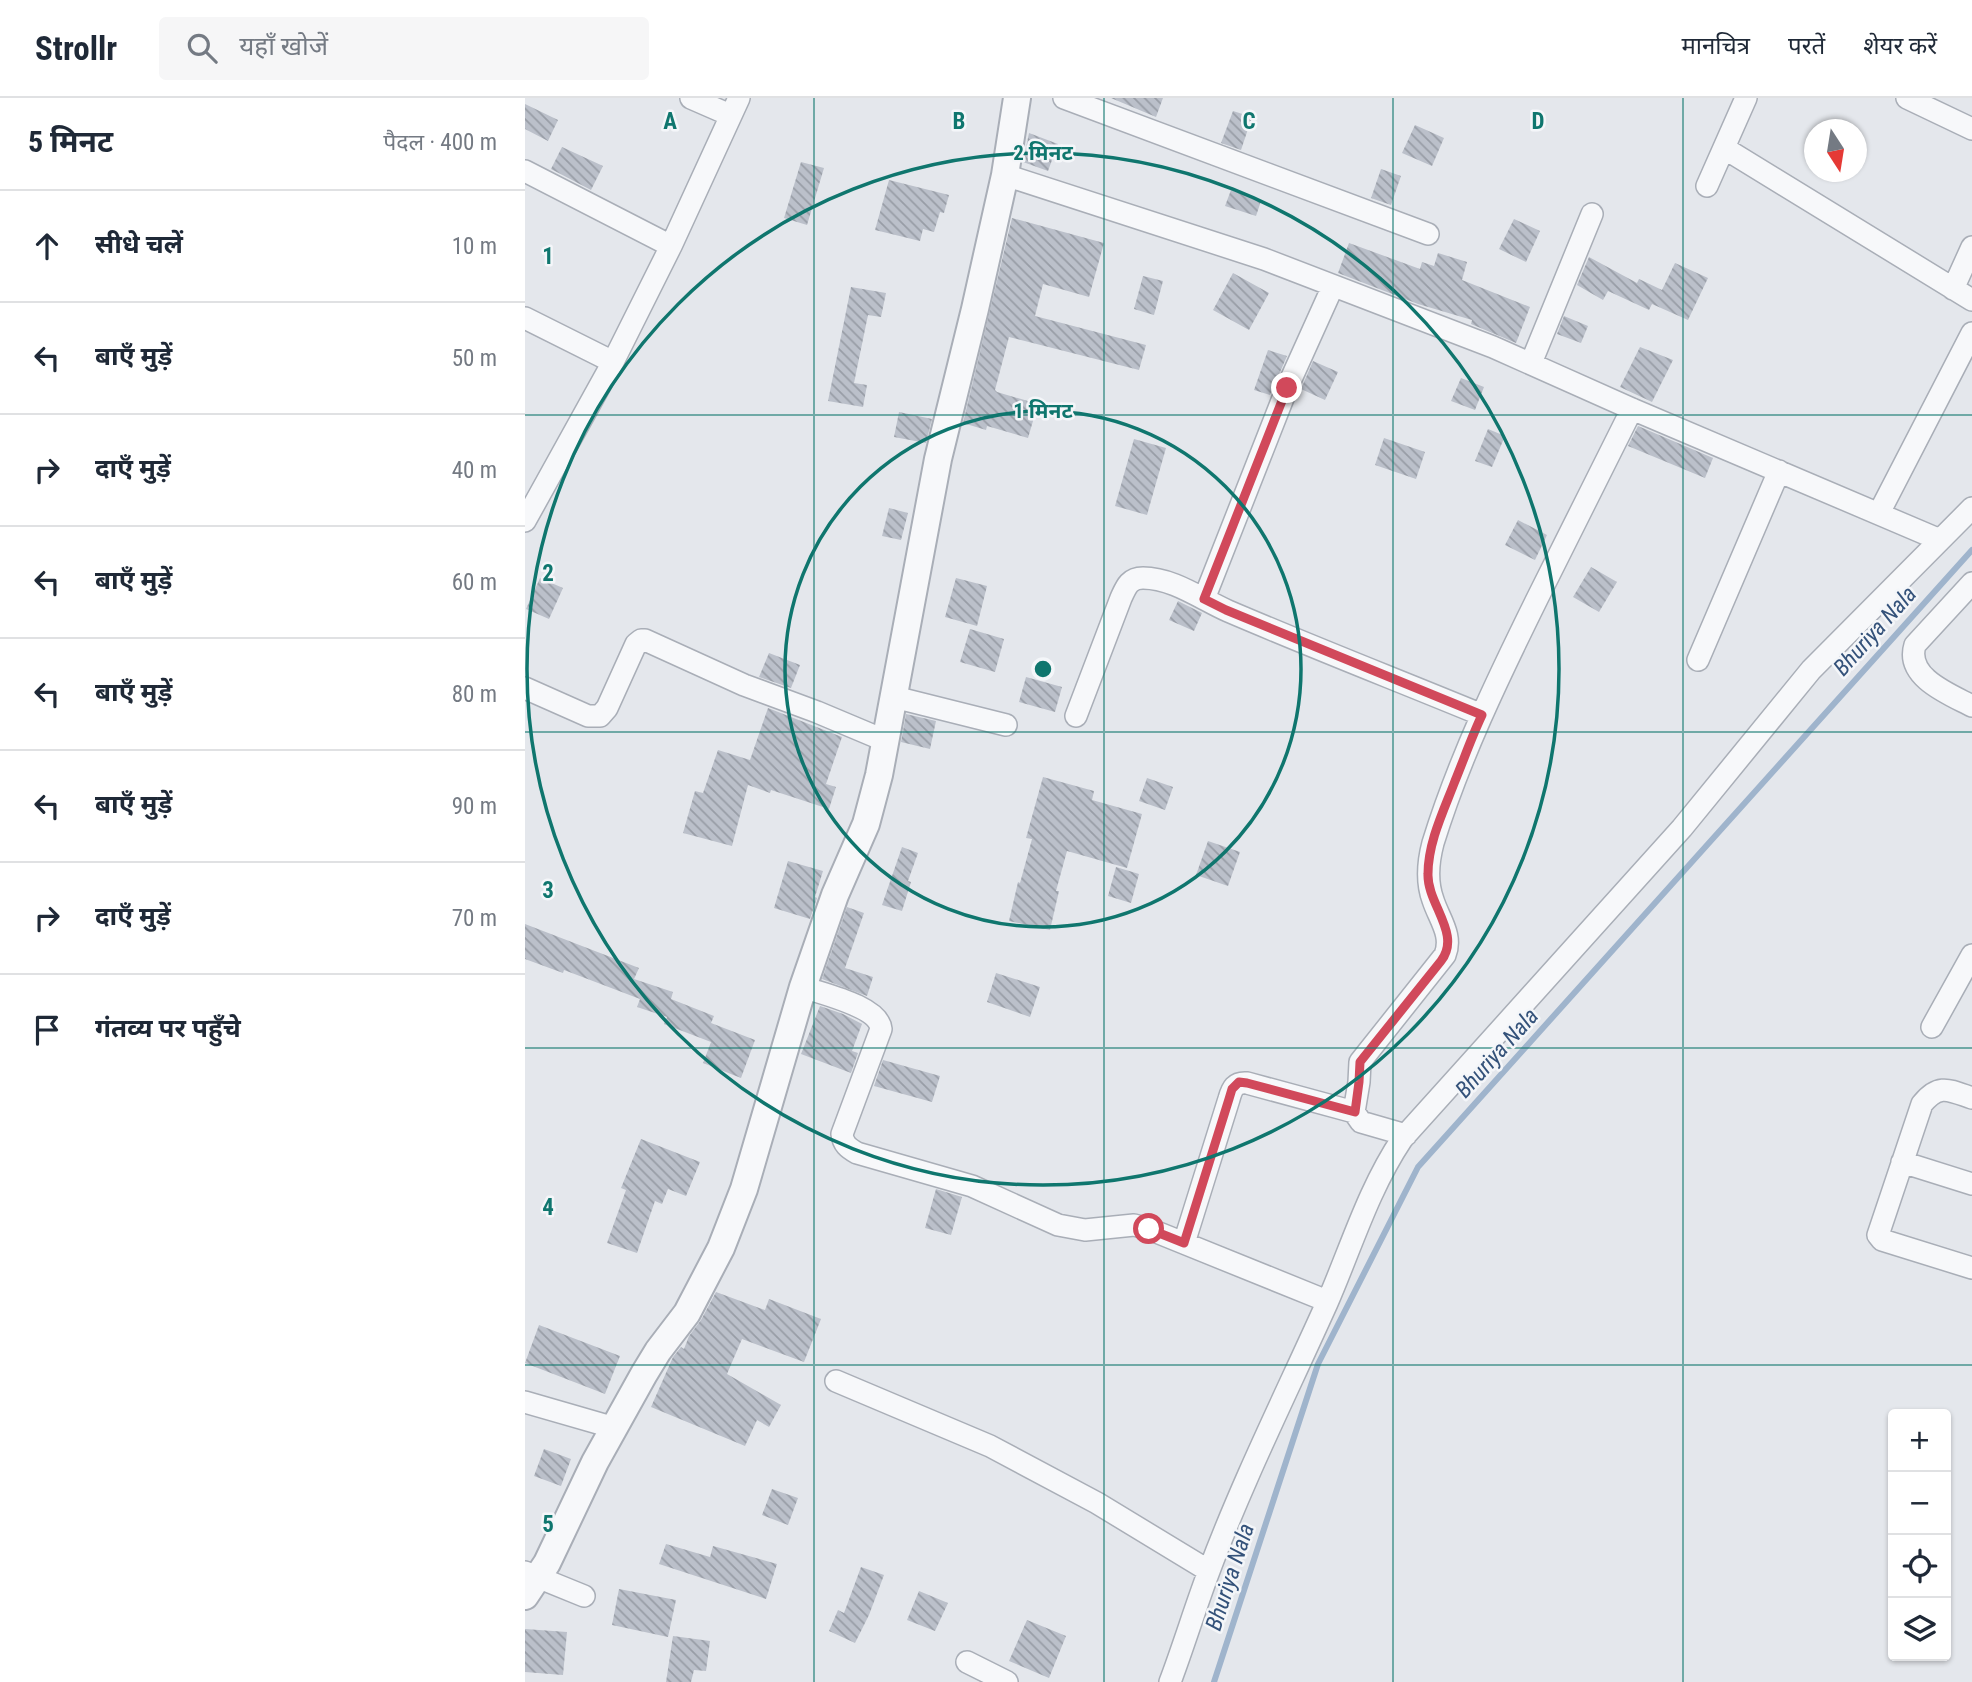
<!DOCTYPE html>
<html lang="hi">
<head>
<meta charset="utf-8">
<style>
  body { margin:0; font-family:"Roboto Condensed","Noto Sans Devanagari",sans-serif; background:#f6f6f7; color:#1f2937 }
  .controls { position:absolute; right:21px; bottom:21px; display:grid; overflow:hidden; border-radius:7px; box-shadow:0 2px 5px #0004 }
  .controls button { width:63px; height:63px; display:grid; place-items:center; padding:0; border:0; border-bottom:2px solid #e0e1e3; background:#fff; color:#1f2937; font:35px sans-serif }
  .compass { position:absolute; left:1279px; top:21px; width:63px; height:63px; border-radius:50%; background:#fff; box-shadow:0 2px 5px #0004; rotate:168deg }
  .stop { position:absolute; width:21px; height:21px; margin:-16px; border:5px solid #d1495b; border-radius:50%; background:#fff }
  .stop.end { background:#d1495b; border-color:#fff; box-shadow:0 2px 7px #0008 }
  .list { margin:0; padding:0; list-style:none }
  h2 { display:flex; justify-content:space-between; align-items:center; height:91px; margin:0; padding:0 28px; font-size:30px }
  h2 small { font-size:23px; font-weight:400; color:#747a83 }
  .list li { display:grid; grid-template-columns:46px 1fr auto; gap:21px; align-items:center; box-sizing:border-box; height:112px; padding:0 28px; border-top:2px solid #e0e1e3 }
  .list b { display:block; font-size:26px; white-space:nowrap }
  .list em { font-size:23px; font-style:normal; color:#747a83 }
  .icon { flex:none; width:38px; height:38px; fill:none; stroke:currentColor; stroke-width:2; stroke-linecap:round; stroke-linejoin:round }
  .map { position:relative; flex:none; width:1447px; height:1584px; overflow:hidden }
  header { display:flex; align-items:center; gap:42px; box-sizing:border-box; height:98px; padding:0 35px; background:#fff; border-bottom:2px solid #e0e1e3 }
  header strong { font-size:33px }
  nav { display:flex; gap:38px; margin-inline-start:auto; font-size:24px }
  .search { width:490px; height:63px; background:#f6f6f7; display:flex; align-items:center; gap:18px; box-sizing:border-box; padding:0 24px; border-radius:7px; color:#747a83; font-size:26px }
  main { display:flex }
  aside { flex:1; background:#fff }
  .map>svg:first-child { display:block }
</style>
</head>
<body>
<header>
<strong>Strollr</strong>
<div class="search"><svg class="icon" aria-label="search" viewBox="0 0 24 24"><circle cx="10" cy="10" r="6"/><path d="M15 15l6 6"/></svg>यहाँ खोजें</div>
<nav><a>मानचित्र</a><a>परतें</a><a>शेयर करें</a></nav>
</header>
<main>
<aside>
<h2>5 मिनट<small>पैदल · 400 m</small></h2>
<ul class="list">
<li><svg class="icon" aria-label="ahead" viewBox="0 0 24 24"><path d="M12 20V5M6 11l6-6 6 6"/></svg><div><b>सीधे चलें</b></div><em>10 m</em></li>
<li><svg class="icon" aria-label="left" viewBox="0 0 24 24"><path d="M17 20v-9H6M10 6l-5 5 5 5"/></svg><div><b>बाएँ मुड़ें</b></div><em>50 m</em></li>
<li><svg class="icon" aria-label="right" viewBox="0 0 24 24"><path d="M7 20v-9h11M14 6l5 5-5 5"/></svg><div><b>दाएँ मुड़ें</b></div><em>40 m</em></li>
<li><svg class="icon" aria-label="left" viewBox="0 0 24 24"><path d="M17 20v-9H6M10 6l-5 5 5 5"/></svg><div><b>बाएँ मुड़ें</b></div><em>60 m</em></li>
<li><svg class="icon" aria-label="left" viewBox="0 0 24 24"><path d="M17 20v-9H6M10 6l-5 5 5 5"/></svg><div><b>बाएँ मुड़ें</b></div><em>80 m</em></li>
<li><svg class="icon" aria-label="left" viewBox="0 0 24 24"><path d="M17 20v-9H6M10 6l-5 5 5 5"/></svg><div><b>बाएँ मुड़ें</b></div><em>90 m</em></li>
<li><svg class="icon" aria-label="right" viewBox="0 0 24 24"><path d="M7 20v-9h11M14 6l5 5-5 5"/></svg><div><b>दाएँ मुड़ें</b></div><em>70 m</em></li>
<li><svg class="icon" aria-label="arrive" viewBox="0 0 24 24"><path d="M6 21V4h12l-3 4 3 4H6"/></svg><div><b>गंतव्य पर पहुँचे</b></div></li>
</ul>
</aside>
<div class="map">
<svg width="1447" height="1584" viewBox="0 0 1447 1584">
  <defs>
    <pattern id="building-back-hatch" width="6" height="6" patternUnits="userSpaceOnUse" patternTransform="scale(1.75)"><rect width="6" height="6" fill="#bbc0ca"/><path d="M-1 5l2 2M0 0l6 6M5-1l2 2" fill="none" stroke="#989da6"/></pattern>
  </defs>
  <rect width="100%" height="100%" fill="#e4e7ec"/>
  <g fill="none" stroke-linecap="round" stroke-linejoin="round">
    <path stroke="#9fb4cc" stroke-width="6" d="M 689,1584 L 793,1266 L 893,1069 L 1447,452"/>
  </g>
  <path fill="url(#building-back-hatch)" d="M 586,0 L 638,0 L 631,19 Z
    M 0,6 L 33,22 L 23,43 L 0,31 Z
    M 708,13 L 727,19 L 716,52 L 696,45 Z
    M 890,27 L 919,40 L 907,68 L 877,55 Z
    M 504,35 L 533,46 L 523,73 L 498,64 Z
    M 37,49 L 78,68 L 66,92 L 26,71 Z
    M 276,64 L 299,70 L 282,127 L 259,120 Z
    M 856,71 L 876,78 L 866,107 L 846,100 Z
    M 364,82 L 424,97 L 419,115 L 415,114 L 409,134 L 398,131 L 395,143 L 350,132 Z
    M 706,92 L 736,103 L 731,118 L 700,108 Z
    M 487,120 L 579,145 L 564,199 L 518,186 L 510,218 L 621,247 L 614,272 L 484,239 L 470,292 L 472,294 L 513,306 L 503,340 L 462,328 L 461,332 L 438,325 Z
    M 989,121 L 1015,133 L 1001,164 L 974,151 Z
    M 824,145 L 895,171 L 897,164 L 909,168 L 913,155 L 942,164 L 937,182 L 1005,209 L 991,245 L 946,226 L 947,222 L 893,206 L 813,175 Z
    M 1064,159 L 1112,185 L 1114,181 L 1137,192 L 1150,165 L 1183,180 L 1163,222 L 1127,206 L 1124,212 L 1083,193 L 1078,202 L 1052,187 Z
    M 708,175 L 744,195 L 724,232 L 688,212 Z
    M 618,178 L 638,183 L 629,217 L 609,211 Z
    M 326,189 L 361,195 L 356,219 L 343,217 L 329,285 L 342,287 L 338,309 L 303,303 Z
    M 1039,218 L 1063,228 L 1056,245 L 1032,236 Z
    M 1115,249 L 1148,262 L 1127,304 L 1095,289 Z
    M 743,252 L 762,258 L 745,297 L 729,292 Z
    M 788,263 L 813,274 L 800,302 L 776,291 Z
    M 936,280 L 959,289 L 950,312 L 926,303 Z
    M 374,314 L 407,321 L 401,345 L 369,339 Z
    M 1113,328 L 1188,360 L 1180,380 L 1103,348 Z
    M 963,331 L 980,338 L 967,369 L 950,363 Z
    M 859,340 L 900,354 L 891,381 L 850,367 Z
    M 609,341 L 641,350 L 622,417 L 590,408 Z
    M 364,410 L 383,415 L 376,442 L 357,438 Z
    M 993,422 L 1022,437 L 1010,462 L 980,447 Z
    M 1066,469 L 1092,484 L 1074,514 L 1048,499 Z
    M 15,480 L 38,490 L 24,521 L 1,511 Z
    M 431,480 L 462,488 L 452,528 L 420,519 Z
    M 653,503 L 677,515 L 669,533 L 644,522 Z
    M 445,531 L 479,541 L 470,574 L 435,564 Z
    M 244,555 L 275,567 L 266,590 L 234,579 Z
    M 501,579 L 537,589 L 530,614 L 494,604 Z
    M 243,610 L 317,639 L 301,686 L 311,689 L 304,711 L 246,692 L 245,695 L 223,687 L 207,748 L 158,735 L 170,693 L 178,695 L 193,652 L 225,662 Z
    M 381,616 L 411,623 L 405,651 L 376,644 Z
    M 518,679 L 569,693 L 567,702 L 617,716 L 602,770 L 542,753 L 531,793 L 534,793 L 525,832 L 484,823 L 493,784 L 495,785 L 507,741 L 501,740 Z
    M 622,680 L 648,689 L 640,712 L 614,703 Z
    M 683,743 L 715,754 L 703,788 L 671,777 Z
    M 377,749 L 393,755 L 383,783 L 386,784 L 377,813 L 357,807 Z
    M 263,763 L 298,773 L 290,799 L 292,800 L 285,821 L 249,810 Z
    M 591,769 L 614,776 L 606,805 L 583,798 Z
    M 322,809 L 339,815 L 320,870 L 348,879 L 342,898 L 297,881 Z
    M 0,826 L 114,870 L 109,881 L 148,894 L 146,901 L 189,918 L 186,925 L 230,942 L 216,980 L 178,965 L 186,944 L 139,926 L 142,919 L 112,909 L 115,901 L 39,872 L 38,875 L 0,861 Z
    M 471,875 L 515,889 L 505,919 L 462,904 Z
    M 295,908 L 318,916 L 337,926 L 327,953 L 333,955 L 326,975 L 276,956 Z
    M 358,962 L 415,978 L 407,1004 L 349,988 Z
    M 116,1041 L 175,1064 L 161,1098 L 143,1091 L 137,1106 L 130,1103 L 112,1155 L 82,1145 L 101,1092 L 96,1090 Z
    M 411,1091 L 437,1099 L 426,1137 L 400,1130 Z
    M 191,1194 L 240,1212 L 244,1201 L 296,1221 L 279,1264 L 217,1241 L 202,1276 L 256,1307 L 244,1329 L 232,1322 L 220,1348 L 126,1309 L 148,1259 L 156,1249 L 159,1251 L 164,1238 L 176,1222 Z
    M 14,1227 L 95,1258 L 80,1296 L 0,1265 Z
    M 19,1351 L 46,1361 L 36,1388 L 9,1378 Z
    M 247,1391 L 273,1400 L 263,1427 L 237,1417 Z
    M 141,1446 L 185,1459 L 188,1448 L 252,1466 L 241,1501 L 134,1466 Z
    M 336,1469 L 359,1477 L 344,1517 L 330,1545 L 304,1533 L 313,1512 L 319,1515 Z
    M 94,1491 L 151,1502 L 143,1539 L 87,1527 Z
    M 394,1493 L 423,1505 L 410,1533 L 382,1522 Z
    M 502,1522 L 541,1538 L 524,1580 L 484,1563 Z
    M 0,1531 L 42,1534 L 38,1577 L 0,1574 Z
    M 148,1538 L 185,1543 L 181,1573 L 169,1572 L 166,1584 L 141,1584 Z"/>
  <g fill="none" stroke-linecap="round" stroke-linejoin="round">
    <g stroke="#a9aeb7" stroke-width="24">
      <path id="minor" d="M 166,0 L 205,17
        M 539,0 L 903,136
        M 1382,0 L 1447,31
        M 1199,50 L 1447,202
        M 0,73 L 146,148
        M 480,77 L 739,161 L 968,249 L 1107,311 L 1415,442
        M 1182,88 L 1221,0
        M 1428,191 L 1447,149
        M 0,220 L 88,264
        M 1006,265 L 1067,116
        M 1354,415 L 1447,235
        M 0,423 L 88,264 L 146,148 L 214,0
        M 1447,485 L 1390,547 C 1380,579 1424,596 1447,608
        M 679,501 L 762,290 L 808,188
        M 1173,562 L 1254,373
        M 0,590 L 63,618 L 75,618 L 82,610 L 111,546 L 116,542 L 120,542 L 219,587 L 292,614 L 361,643
        M 369,599 L 481,627
        M 551,618 L 596,500 C 601,489 604,480 618,480 C 648,480 676,501 703,513 C 787,549 872,582 957,617
        M 278,889 C 297,896 354,908 356,931 L 317,1036 C 318,1046 323,1050 332,1055 L 447,1088 L 533,1127 L 560,1132 L 609,1127 L 624,1131 L 802,1203
        M 1407,929 L 1447,857
        M 1447,1000 C 1424,992 1414,985 1397,1006 L 1353,1137 L 1357,1142 L 1447,1170
        M 881,1037 L 836,1024 L 829,1014 L 834,984 L 835,964 L 920,857 C 928,837 914,821 908,802 C 901,783 903,764 908,745 C 934,661 973,580 1012,501 C 1044,438 1075,374 1107,311
        M 1377,1064 L 1447,1086
        M 659,1145 L 704,1001 C 707,990 710,984 722,985 L 829,1014
        M 311,1283 L 465,1348 L 572,1405 L 684,1473
        M 0,1304 L 90,1330
        M 0,1474 L 59,1498
        M 442,1564 L 482,1584
        M 645,1584 C 659,1547 670,1510 684,1473 C 718,1382 762,1294 802,1205 C 826,1150 843,1092 877,1041 L 1157,730 L 1286,572 L 1447,410"/>
    </g>
    <g stroke="#a9aeb7" stroke-width="30">
      <path id="tertiary" d="M 0,1498 L 22,1465 L 70,1364 L 119,1276 L 133,1253 L 162,1215 L 196,1150 L 219,1091 L 278,889 L 310,797 L 341,726 L 354,677 L 413,361 L 450,211 L 480,77 L 492,0"/>
    </g>
    <use href="#minor" stroke="#f7f8fa" stroke-width="21"/>
    <use href="#tertiary" stroke="#f7f8fa" stroke-width="26"/>
  </g>
  <g fill="none" stroke-linecap="round" stroke-linejoin="round">
    <path stroke="#d1495b" stroke-width="9" d="M 624,1131 L 659,1145 L 704,1001 L 707,991 L 714,984 L 722,985 L 830,1014 L 834,984 L 835,964 L 916,863 C 937,836 902,806 903,776 C 903,744 919,712 930,683 C 939,661 947,638 957,617 L 701,512 L 679,501 L 762,290"/>
  </g>
  <path fill="none" stroke="#0f766e" stroke-width="2" stroke-opacity="0.55" d="M 289,0 L 289,1584M 579,0 L 579,1584M 868,0 L 868,1584M 1158,0 L 1158,1584M 0,317 L 1447,317M 0,634 L 1447,634M 0,950 L 1447,950M 0,1267 L 1447,1267"/>
  <g fill="none" stroke="#0f766e" stroke-width="3.5">
    <circle cx="518" cy="571" r="258"/>
    <circle cx="518" cy="571" r="516"/>
  </g>
  <g text-anchor="middle" dominant-baseline="central" stroke-width="5" stroke-linejoin="round" paint-order="stroke">
    <g font-size="23" font-style="italic" fill="#34527a" stroke="#f4f6f9">
      <text transform="translate(1350 533) rotate(-48)">Bhuriya Nala</text>
      <text transform="translate(972 955) rotate(-48)">Bhuriya Nala</text>
      <text transform="translate(705 1479) rotate(-72)">Bhuriya Nala</text>
    </g>
  </g>
  <g font-size="23" text-anchor="middle" font-weight="bold" fill="#0f766e" stroke="#f4f6f9" stroke-width="5" stroke-linejoin="round" paint-order="stroke">
    <text x="145" y="31">A</text>
    <text x="434" y="31">B</text>
    <text x="724" y="31">C</text>
    <text x="1013" y="31">D</text>
    <text x="23" y="166">1</text>
    <text x="23" y="483">2</text>
    <text x="23" y="800">3</text>
    <text x="23" y="1117">4</text>
    <text x="23" y="1434">5</text>
  </g>
  <circle cx="518" cy="571" r="10" fill="#0f766e" stroke="#f4f6f9" stroke-width="3.5"/>
  <g font-size="21" text-anchor="middle" font-weight="bold" fill="#0f766e" stroke="#f4f6f9" stroke-width="5" stroke-linejoin="round" paint-order="stroke">
    <text x="518" y="62">2 मिनट</text>
    <text x="518" y="320">1 मिनट</text>
  </g>
</svg>
<div class="controls">
<button>+</button>
<button>−</button>
<button><svg class="icon" aria-label="locate" viewBox="0 0 24 24"><circle cx="12" cy="12" r="6"/><path d="M12 2v4M12 18v4M2 12h4M18 12h4"/></svg></button>
<button><svg class="icon" aria-label="layers" viewBox="0 0 24 24"><path d="M12 4l9 5-9 5-9-5zM3 14l9 5 9-5"/></svg></button>
</div>
<svg class="compass" viewBox="-18 -18 36 36"><path d="M0-13l5 13h-10z" fill="#e53935"/><path d="M0 13l5-13h-10z" fill="#747a83"/></svg>
<div class="stop" style="left:624px;top:1131px"></div>
<div class="stop end" style="left:762px;top:290px"></div>
</div>
</main>
</body>
</html>
